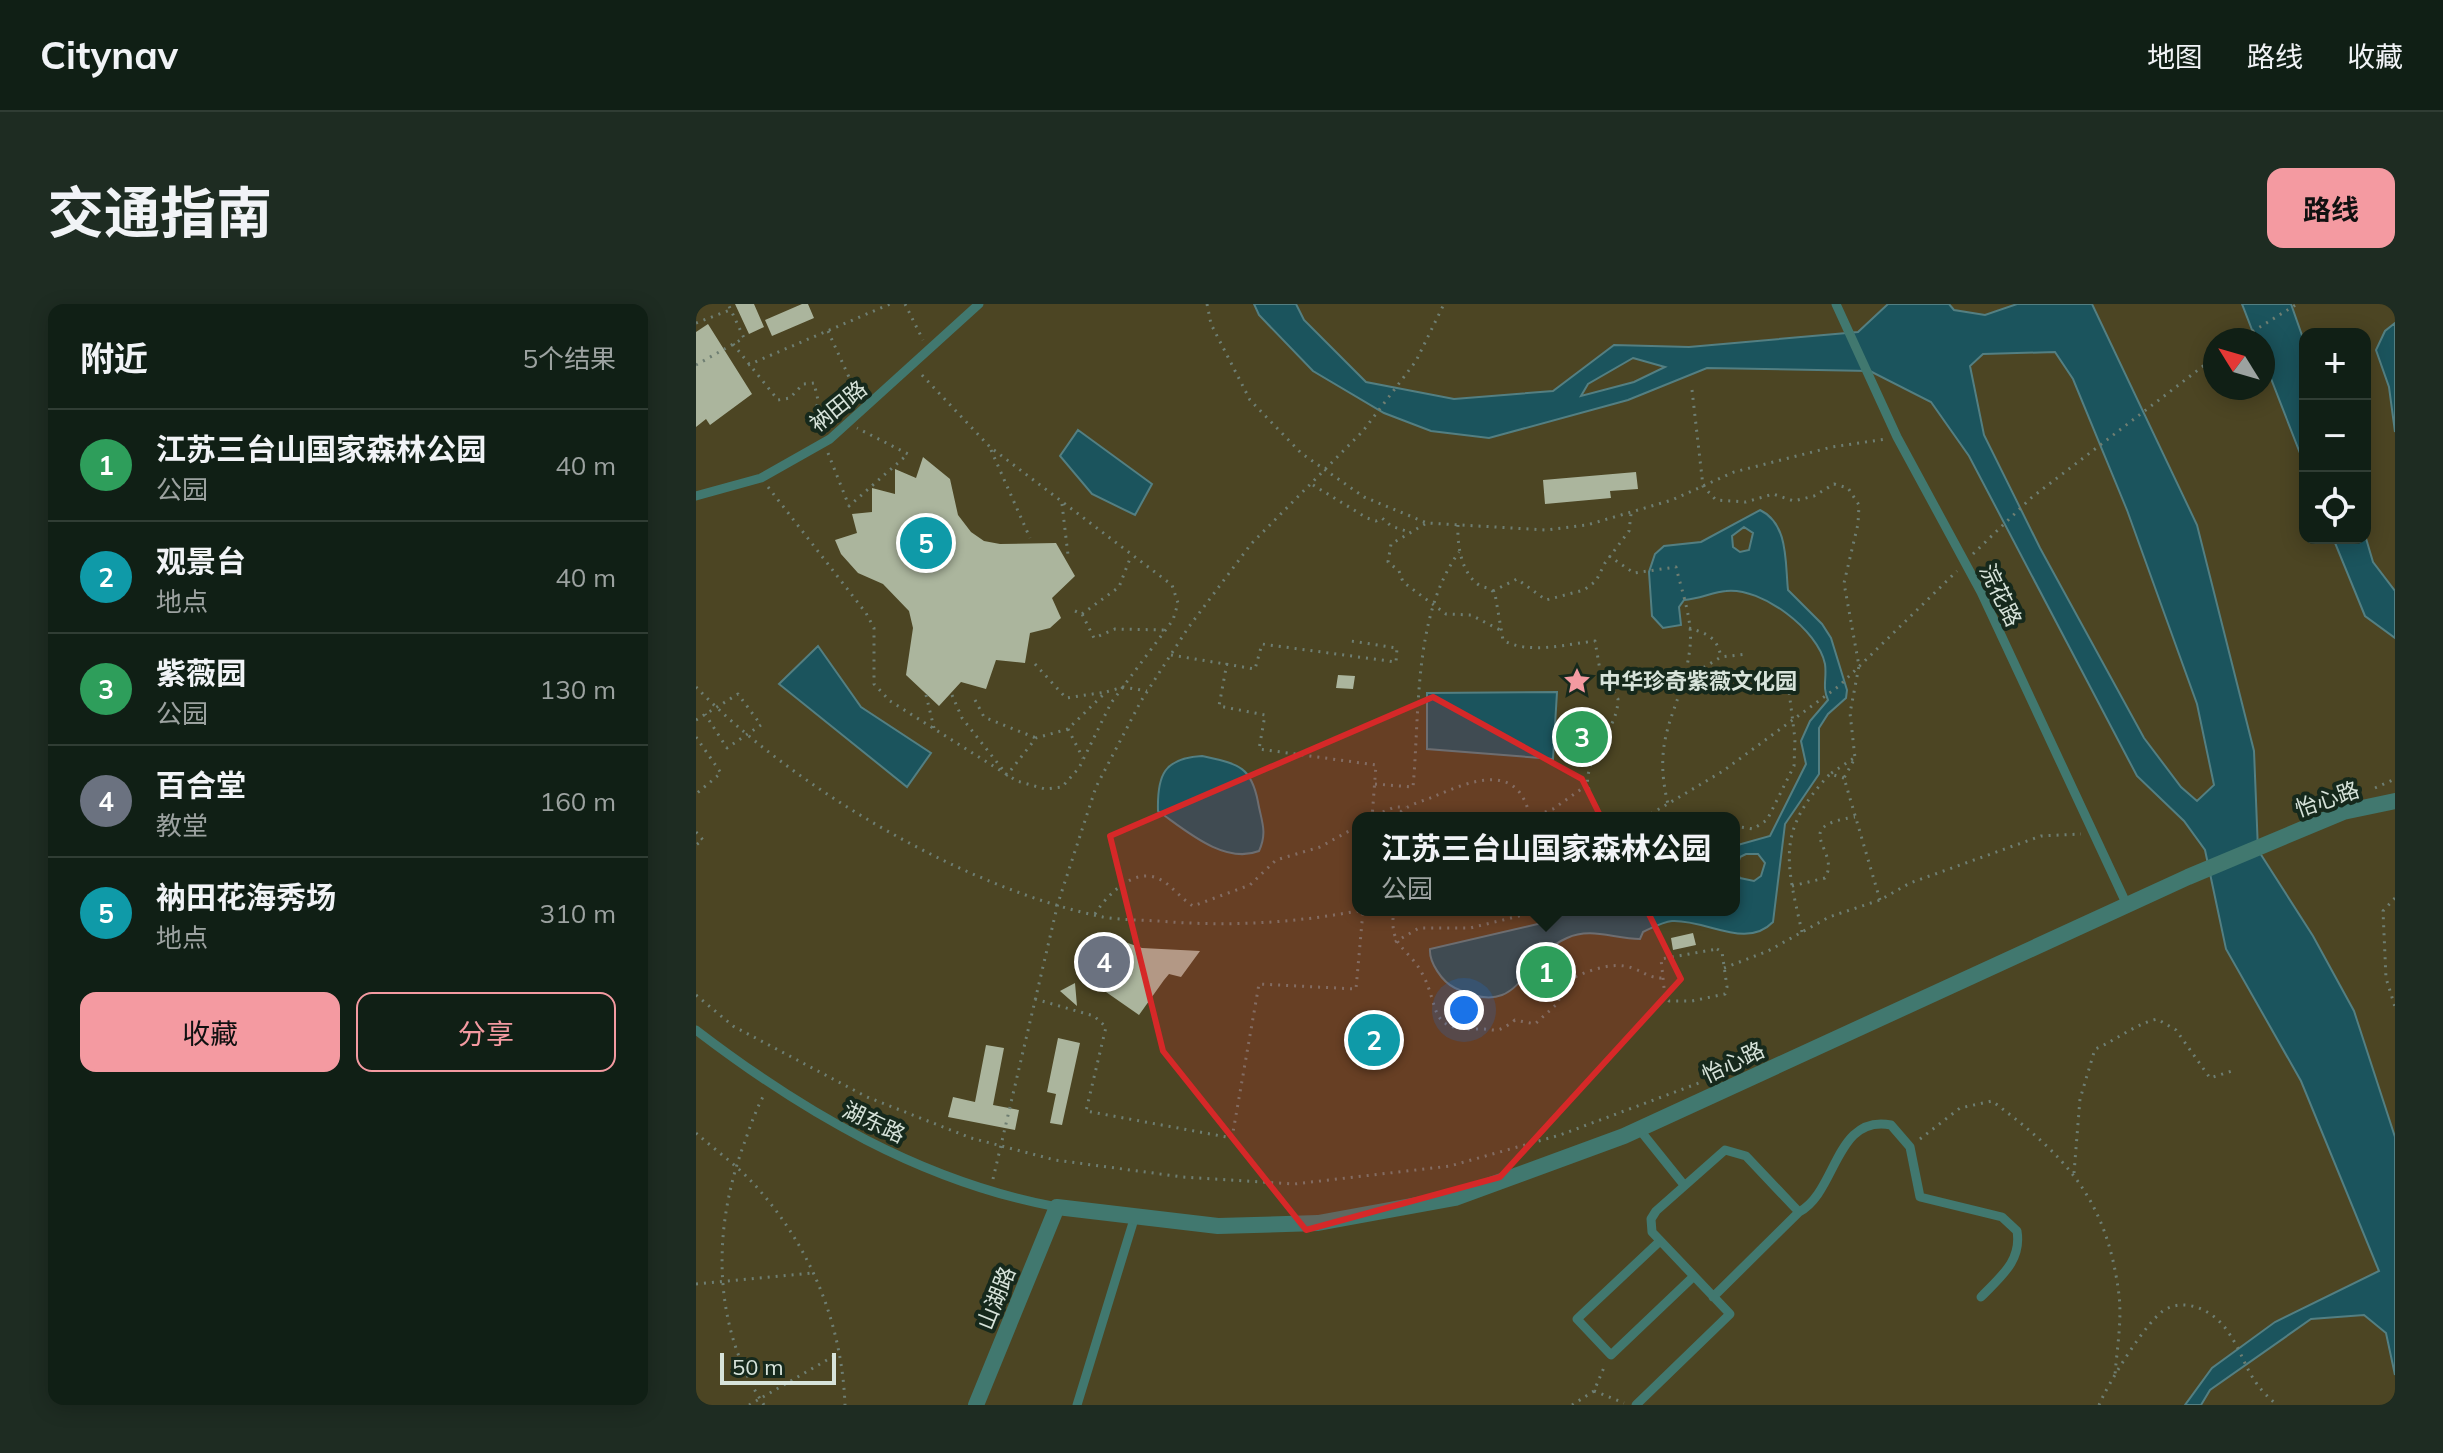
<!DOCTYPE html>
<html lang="zh">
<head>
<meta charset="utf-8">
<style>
  body { margin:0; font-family:Mulish,"Noto Sans SC",sans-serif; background:#1e2c22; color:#f1f3f6 }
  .controls { position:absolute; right:24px; top:24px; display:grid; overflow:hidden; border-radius:16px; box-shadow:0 4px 20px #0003 }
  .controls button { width:72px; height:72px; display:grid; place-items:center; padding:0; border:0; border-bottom:2px solid #303d34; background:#101f15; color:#f1f3f6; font:40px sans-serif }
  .compass { position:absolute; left:1507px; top:24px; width:72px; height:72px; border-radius:50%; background:#101f15; box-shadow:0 4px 20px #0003; rotate:307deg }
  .scale { position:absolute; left:24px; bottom:20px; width:116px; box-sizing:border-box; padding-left:8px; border:4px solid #d7e3da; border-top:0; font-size:22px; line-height:28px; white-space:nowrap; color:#d7e3da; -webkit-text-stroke:6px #16291c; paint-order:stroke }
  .you { position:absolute; left:768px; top:706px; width:28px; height:28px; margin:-20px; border:6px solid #fff; border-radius:50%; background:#1a73e8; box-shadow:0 0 0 12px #1a73e833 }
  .badge { display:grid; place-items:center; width:52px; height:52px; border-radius:50%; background:#f49aa1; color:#fff; font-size:26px; font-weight:700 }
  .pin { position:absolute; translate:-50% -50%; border:4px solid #fff; box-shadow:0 2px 8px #0006 }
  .popup { position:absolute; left:656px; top:508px; width:388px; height:104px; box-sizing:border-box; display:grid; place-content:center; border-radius:16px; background:#101f15; filter:drop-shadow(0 2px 6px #0005); font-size:26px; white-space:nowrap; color:#9ca2a0 }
  .popup b { font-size:30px; color:#f1f3f6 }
  .popup::after { content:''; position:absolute; left:50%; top:100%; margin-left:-16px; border:16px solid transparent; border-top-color:#101f15 }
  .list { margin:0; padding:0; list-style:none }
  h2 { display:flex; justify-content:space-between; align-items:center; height:104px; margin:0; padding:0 32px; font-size:34px }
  h2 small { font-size:26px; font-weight:400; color:#9ca2a0 }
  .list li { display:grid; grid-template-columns:52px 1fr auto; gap:24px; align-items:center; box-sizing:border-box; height:112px; padding:0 32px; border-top:2px solid #303d34 }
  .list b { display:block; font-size:30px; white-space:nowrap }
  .list p { margin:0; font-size:26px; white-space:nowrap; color:#9ca2a0 }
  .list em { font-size:26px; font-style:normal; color:#9ca2a0 }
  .actions { display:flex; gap:16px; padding:24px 32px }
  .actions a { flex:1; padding:18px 0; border:2px solid #f49aa1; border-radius:16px; text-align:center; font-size:28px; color:#f49aa1 }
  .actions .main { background:#f49aa1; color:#111 }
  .icon { flex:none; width:44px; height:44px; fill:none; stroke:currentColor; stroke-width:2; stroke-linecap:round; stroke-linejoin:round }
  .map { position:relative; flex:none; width:1699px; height:1101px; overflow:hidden; border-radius:16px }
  header { display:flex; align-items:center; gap:48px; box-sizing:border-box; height:112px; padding:0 40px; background:#101f15; border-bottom:2px solid #303d34 }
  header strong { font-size:38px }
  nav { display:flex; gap:44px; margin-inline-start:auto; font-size:28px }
  .intro { display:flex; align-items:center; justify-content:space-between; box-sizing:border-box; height:192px; padding:0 48px }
  h1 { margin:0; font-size:56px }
  .button { padding:20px 36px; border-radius:16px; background:#f49aa1; color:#111; font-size:28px; font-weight:700 }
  main { display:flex; gap:48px; padding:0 48px }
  aside { flex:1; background:#101f15; border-radius:16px; box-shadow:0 4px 20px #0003 }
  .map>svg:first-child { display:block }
</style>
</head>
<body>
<header>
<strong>Citynav</strong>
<nav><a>地图</a><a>路线</a><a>收藏</a></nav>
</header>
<div class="intro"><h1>交通指南</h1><a class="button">路线</a></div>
<main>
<aside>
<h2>附近<small>5个结果</small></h2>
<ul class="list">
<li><span class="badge" style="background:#2e9e5b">1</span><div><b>江苏三台山国家森林公园</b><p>公园</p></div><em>40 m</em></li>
<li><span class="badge" style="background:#0f9aa8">2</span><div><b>观景台</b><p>地点</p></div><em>40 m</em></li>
<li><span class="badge" style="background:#2e9e5b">3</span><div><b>紫薇园</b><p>公园</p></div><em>130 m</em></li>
<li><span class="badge" style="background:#6b7280">4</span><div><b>百合堂</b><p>教堂</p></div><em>160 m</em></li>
<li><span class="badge" style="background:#0f9aa8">5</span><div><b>衲田花海秀场</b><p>地点</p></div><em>310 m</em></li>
</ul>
<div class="actions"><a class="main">收藏</a><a>分享</a></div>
</aside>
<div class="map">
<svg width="1699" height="1101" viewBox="0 0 1699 1101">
  <rect width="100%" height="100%" fill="#16291c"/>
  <path fill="#4c4523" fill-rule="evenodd" d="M 0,0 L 1699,0 L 1699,1101 L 0,1101 ZM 1609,30 L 1669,30 L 1669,234 L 1609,234 ZM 1519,36 L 1567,36 L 1567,84 L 1519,84 ZM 662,514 L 1038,514 L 1038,606 L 662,606 Z"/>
  <path fill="#1b545d" stroke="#537f82" stroke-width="2" fill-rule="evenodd" d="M 558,0 L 600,0 L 608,16 L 670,78 L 758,95 L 857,87 L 918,41 L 993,43 L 1162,28 L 1192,0 L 1253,0 L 1258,6 L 1289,11 L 1321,0 L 1396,0 L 1501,221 L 1558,447 L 1562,546 L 1617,632 L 1658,707 L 1699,833 L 1699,1071 L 1690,1029 L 1668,1011 L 1615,1015 L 1514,1086 L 1505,1101 L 1489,1101 L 1516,1064 L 1579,1018 L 1683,967 L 1605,777 L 1530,645 L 1509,546 L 1488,517 L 1441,472 L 1273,152 L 1235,98 L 1174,67 L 1011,64 L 932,96 L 793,134 L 735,127 L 688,109 L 617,67 L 563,11 ZM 1359,48 L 1377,75 L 1431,206 L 1501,400 L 1518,481 L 1501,497 L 1485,483 L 1448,434 L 1344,244 L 1288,131 L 1274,62 L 1287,50 ZM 937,54 L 969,63 L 938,78 L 885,92 L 892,80 Z
    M 1546,0 L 1595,0 L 1609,40 L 1609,162 L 1567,54 L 1567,36 L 1560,36 Z
    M 1699,19 L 1699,128 L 1693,83 L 1680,46 L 1689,27 Z
    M 382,126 L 456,180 L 439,211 L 396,190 L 364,152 Z
    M 1064,206 C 1093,220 1089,259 1092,286 L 1126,320 L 1135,334 L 1151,386 L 1150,394 L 1132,410 L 1123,424 L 1123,470 L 1089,520 L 1077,618 C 1050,646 1010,615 976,617 C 966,618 956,624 947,628 L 944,635 C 918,635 895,623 871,634 C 823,655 827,717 759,684 C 746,678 733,658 734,645 L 846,619 L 874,606 L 1038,606 L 1038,542 L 1074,532 L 1110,460 L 1105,437 L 1114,417 L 1132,396 C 1126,383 1131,374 1129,360 C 1122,326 1066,283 1030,287 C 1017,288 1003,295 988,296 L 983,303 L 985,321 L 967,324 L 956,312 L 953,268 L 959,250 L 968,242 L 1005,238 ZM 1048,223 L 1057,229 L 1053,246 L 1044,248 L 1037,243 L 1036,232 ZM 1050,550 L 1062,550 L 1069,559 L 1065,572 L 1058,577 L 1044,574 L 1040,567 L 1044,553 Z
    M 1669,231 L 1677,258 L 1699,287 L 1699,334 L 1669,312 L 1637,234 L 1669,234 Z
    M 122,342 L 165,403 L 235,449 L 211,483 L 83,380 Z
    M 861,388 L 857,455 L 731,445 L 731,389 Z
    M 506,452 C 541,460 555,461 562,498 C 565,516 572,528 563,547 C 528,561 488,525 462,507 C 461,471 468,454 506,452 Z"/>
  <path fill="#abb59d" d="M 39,0 L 58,0 L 68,23 L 53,30 Z
    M 106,0 L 112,0 L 118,14 L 76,32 L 69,16 Z
    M 12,20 L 56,90 L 14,121 L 10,115 L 0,123 L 0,28 Z
    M 227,153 L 254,175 L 262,211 L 275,228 L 288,237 L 304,240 L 360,239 L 379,272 L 356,294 L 365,314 L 354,324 L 334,329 L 329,359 L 300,356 L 290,385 L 265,378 L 243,402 L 210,371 L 217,324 L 213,307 L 187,280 L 162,269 L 145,250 L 139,236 L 161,229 L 156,210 L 176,208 L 176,184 L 199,190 L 199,165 L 220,174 Z
    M 940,168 L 942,185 L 914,187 L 915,194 L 849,200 L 847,176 Z
    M 642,371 L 659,372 L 657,385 L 640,384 Z
    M 997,629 L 1000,641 L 977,646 L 975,634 Z
    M 412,632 L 446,644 L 504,647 L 485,673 L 473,670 L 468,676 L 443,711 L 387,672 Z
    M 379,679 L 381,702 L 364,687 Z
    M 362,734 L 384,739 L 366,821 L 354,819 L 360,790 L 351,788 Z
    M 290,741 L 308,744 L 297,801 L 323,806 L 319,826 L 252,813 L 257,793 L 279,798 Z"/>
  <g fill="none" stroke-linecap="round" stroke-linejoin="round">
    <path stroke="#6e7e72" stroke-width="3" stroke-dasharray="2 6" stroke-linecap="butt" d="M 209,0 L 227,36
      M 511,0 L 515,20 L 554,96 L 605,149 L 668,193 L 731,219 L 850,226 L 891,221 L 976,196 L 1038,168 L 1136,143 L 1190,135
      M 0,19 L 34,6
      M 132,27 L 162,93
      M 1543,36 L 1601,0
      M 37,40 L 82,96 L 94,94 L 107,80 L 118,79 L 122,96 L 116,131
      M 0,61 L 48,34 L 32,0
      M 52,61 L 194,0
      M 996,86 L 1007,182 L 1020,196 L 1050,198 L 1077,190 L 1098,197 L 1118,192 L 1138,180 L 1152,184 L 1163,201 L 1162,220 L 1148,279 L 1163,362 L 1154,409 L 1159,454 L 1148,474 L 1184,596
      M 117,113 L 140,114
      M 295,146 L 334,234
      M 132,149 L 153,202 L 212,150 L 161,124
      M 617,181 L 671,214 L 680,217 L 686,214 L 695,222 L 713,228
      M 72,183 L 170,309 L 178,324 L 178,380 L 194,397 L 321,477 L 349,485 L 366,483 L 383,464 L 415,399 L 477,316 L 482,299 L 476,281 L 294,143 L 224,69
      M 366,200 L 372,251
      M 729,220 L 695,240 L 692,258 L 703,267 L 707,278 L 750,310 L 775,311 L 804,326
      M 762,221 C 761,240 765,269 783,281 C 790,285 793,282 799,290 L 807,336 C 832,351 871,340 899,337 L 904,366 L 922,395 C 922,423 896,444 892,472 C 889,486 901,499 902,514
      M 1277,250 L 1335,194 L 1519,53
      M 913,252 L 938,269 L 980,263 C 986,288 997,317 994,343 C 987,407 954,427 972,500
      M 797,287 L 821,275 L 850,296 L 888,286 L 900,277 L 909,259 L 933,227 L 935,210
      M 379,307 L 386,310 L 398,334 L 419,325 L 469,326
      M 386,310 L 423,283 L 435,252
      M 993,324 C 1012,330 1021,333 1025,353
      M 475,351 L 559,365 L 566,340 L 700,358 L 701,344 L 655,337
      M 531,359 L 523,402 L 569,411 L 563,445 L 680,461 L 676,514
      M 339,360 L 370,394 L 410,388
      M 987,376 L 1025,353 L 1051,350
      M 0,383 C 97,484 270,585 407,613 C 425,616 444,616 462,617 C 532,623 599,619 667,606
      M 230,391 L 238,424
      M 256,391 L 266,414 L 311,471 L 340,434 L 372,425 L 410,388 L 427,383 L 451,387
      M 279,396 L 288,413 L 340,434
      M 0,416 L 42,390 L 65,421 L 31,444 L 9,410
      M 372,425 L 387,454
      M 0,433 L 25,469 L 0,490
      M 1148,474 L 1134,470 L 1158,454
      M 679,480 L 717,483 C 724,407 717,312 763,248
      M 1679,484 L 1699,475
      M 672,514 L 699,503 L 710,503
      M 699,514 C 707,502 724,498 737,493 C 774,477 823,456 834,514
      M 834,514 L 857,505 L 891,481
      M 948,514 L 1027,467 L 1143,382 L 1261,267
      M 1038,522 L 1057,525 L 1071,516 L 1098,462 L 1099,435 L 1090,363
      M 0,528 L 7,536 L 0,541
      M 1096,582 L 1129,574 C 1146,546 1091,523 1159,513
      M 1699,594 L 1687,607 L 1690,674 L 1699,703
      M 698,606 C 692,644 712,642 727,671 C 744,704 732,726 779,725 C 801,724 798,732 819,716 L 839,720 L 862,699 L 867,679 C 885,669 916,656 936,664 C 948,668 953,674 966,674
      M 399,610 C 410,592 437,564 461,574 C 474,579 484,594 497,602 L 554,581 L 580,556 L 624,543 L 662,522
      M 1106,628 C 1090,557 1080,527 1134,470
      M 699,638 L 723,624 L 774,624 L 848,606
      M 1021,645 L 1026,648 L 1031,683 L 1029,690 L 996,697 L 973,697 L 969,693 L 965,655 Z
      M 1028,664 L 1072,647 L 1133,613 L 1184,596 L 1214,579 L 1345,532 L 1385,530
      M 0,691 L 37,722 L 171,793 L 275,834 L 359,856 L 487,873 L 598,880 L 754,862 L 864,831 L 1003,779
      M 339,695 L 398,712 L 410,723 L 390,807 L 536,834 L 563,680 L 660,685 L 667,607
      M 0,829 C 18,845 39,860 56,878 C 113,939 146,1018 149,1101
      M 1224,835 L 1264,804 L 1296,797 C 1370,852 1411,895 1423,991 C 1426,1016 1421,1045 1419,1071
      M 1378,869 L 1384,795 L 1399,745 C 1421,736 1437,721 1461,715 L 1480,726 L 1514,774 L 1539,766
      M 297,875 L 362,599 L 400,483 L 445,397 L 492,324 L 555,240 L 667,127 L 720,57 L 748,0
      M 0,980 L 116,969
      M 898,1087 L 928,1099
      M 53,1101 L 143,1049
      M 68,1101 C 16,1023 16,926 48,840 C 54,823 60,805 69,789
      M 876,1101 L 898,1087 L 909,1061
      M 1403,1101 C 1411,1081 1452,1014 1470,1005 C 1491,994 1517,1007 1530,1025 C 1552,1055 1547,1072 1581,1101"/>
    <path stroke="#41786f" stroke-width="9" d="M 1140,0 L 1201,133 L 1285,288 L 1431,601
      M 0,192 L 65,174 L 134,135 L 283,0
      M 0,726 C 107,808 226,878 361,903
      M 943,825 L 988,881
      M 964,937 L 881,1015 L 915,1051 L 998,972
      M 1017,993 L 1103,908
      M 381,1101 L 439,912
      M 940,1101 L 1034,1010 L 956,928 L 955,915 L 960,907 L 1029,846 L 1050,852 L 1103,908 C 1141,888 1139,810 1195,821 L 1214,843 L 1224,893 L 1306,913 L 1321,927 C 1326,957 1304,973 1285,993"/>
    <path stroke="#41786f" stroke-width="16" d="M 280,1101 L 361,903 L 522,922 L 622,919 L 759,894 L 928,832 L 1492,573 L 1647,508 L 1699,497"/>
  </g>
  <path fill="#d62828" fill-opacity="0.2" stroke="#d62828" stroke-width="6" stroke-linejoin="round" d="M 737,393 L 886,475 L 985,675 L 804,873 L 610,926 L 467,747 L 414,532 Z"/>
  <defs>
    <g id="sight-bare" transform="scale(2.16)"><path d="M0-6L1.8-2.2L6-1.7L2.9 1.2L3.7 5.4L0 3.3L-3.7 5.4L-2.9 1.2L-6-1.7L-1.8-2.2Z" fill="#f49aa1" stroke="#16291c" stroke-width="2.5" paint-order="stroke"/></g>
  </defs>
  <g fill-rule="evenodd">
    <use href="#sight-bare" x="881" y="377"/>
  </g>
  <g text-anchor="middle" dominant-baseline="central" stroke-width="8" stroke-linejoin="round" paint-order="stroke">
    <g font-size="22" fill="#d7e3da" stroke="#16291c">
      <text transform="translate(142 102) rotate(-39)">衲田路</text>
      <text transform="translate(1305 291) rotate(64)">浣花路</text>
      <text transform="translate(1631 495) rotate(-19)">怡心路</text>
      <text transform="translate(1037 758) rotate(-25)">怡心路</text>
      <text transform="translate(178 818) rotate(25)">湖东路</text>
      <text transform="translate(300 994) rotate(-68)">山湖路</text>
    </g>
    <g font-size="22" font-weight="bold" fill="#d7e3da" stroke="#16291c" text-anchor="start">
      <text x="903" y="377">中华珍奇紫薇文化园</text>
    </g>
  </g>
</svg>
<div class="controls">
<button>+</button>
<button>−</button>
<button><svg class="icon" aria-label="locate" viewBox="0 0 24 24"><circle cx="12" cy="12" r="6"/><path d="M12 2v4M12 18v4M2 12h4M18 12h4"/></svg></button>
</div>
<svg class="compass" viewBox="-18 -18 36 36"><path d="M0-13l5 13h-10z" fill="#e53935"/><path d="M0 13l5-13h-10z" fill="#9ca2a0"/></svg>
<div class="scale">50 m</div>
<div class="you"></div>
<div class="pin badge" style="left:850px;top:668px;background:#2e9e5b">1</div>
<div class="popup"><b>江苏三台山国家森林公园</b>公园</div>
<div class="pin badge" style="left:678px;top:736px;background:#0f9aa8">2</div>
<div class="pin badge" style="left:886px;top:433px;background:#2e9e5b">3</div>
<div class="pin badge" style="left:408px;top:658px;background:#6b7280">4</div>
<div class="pin badge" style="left:230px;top:239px;background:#0f9aa8">5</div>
</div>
</main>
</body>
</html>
